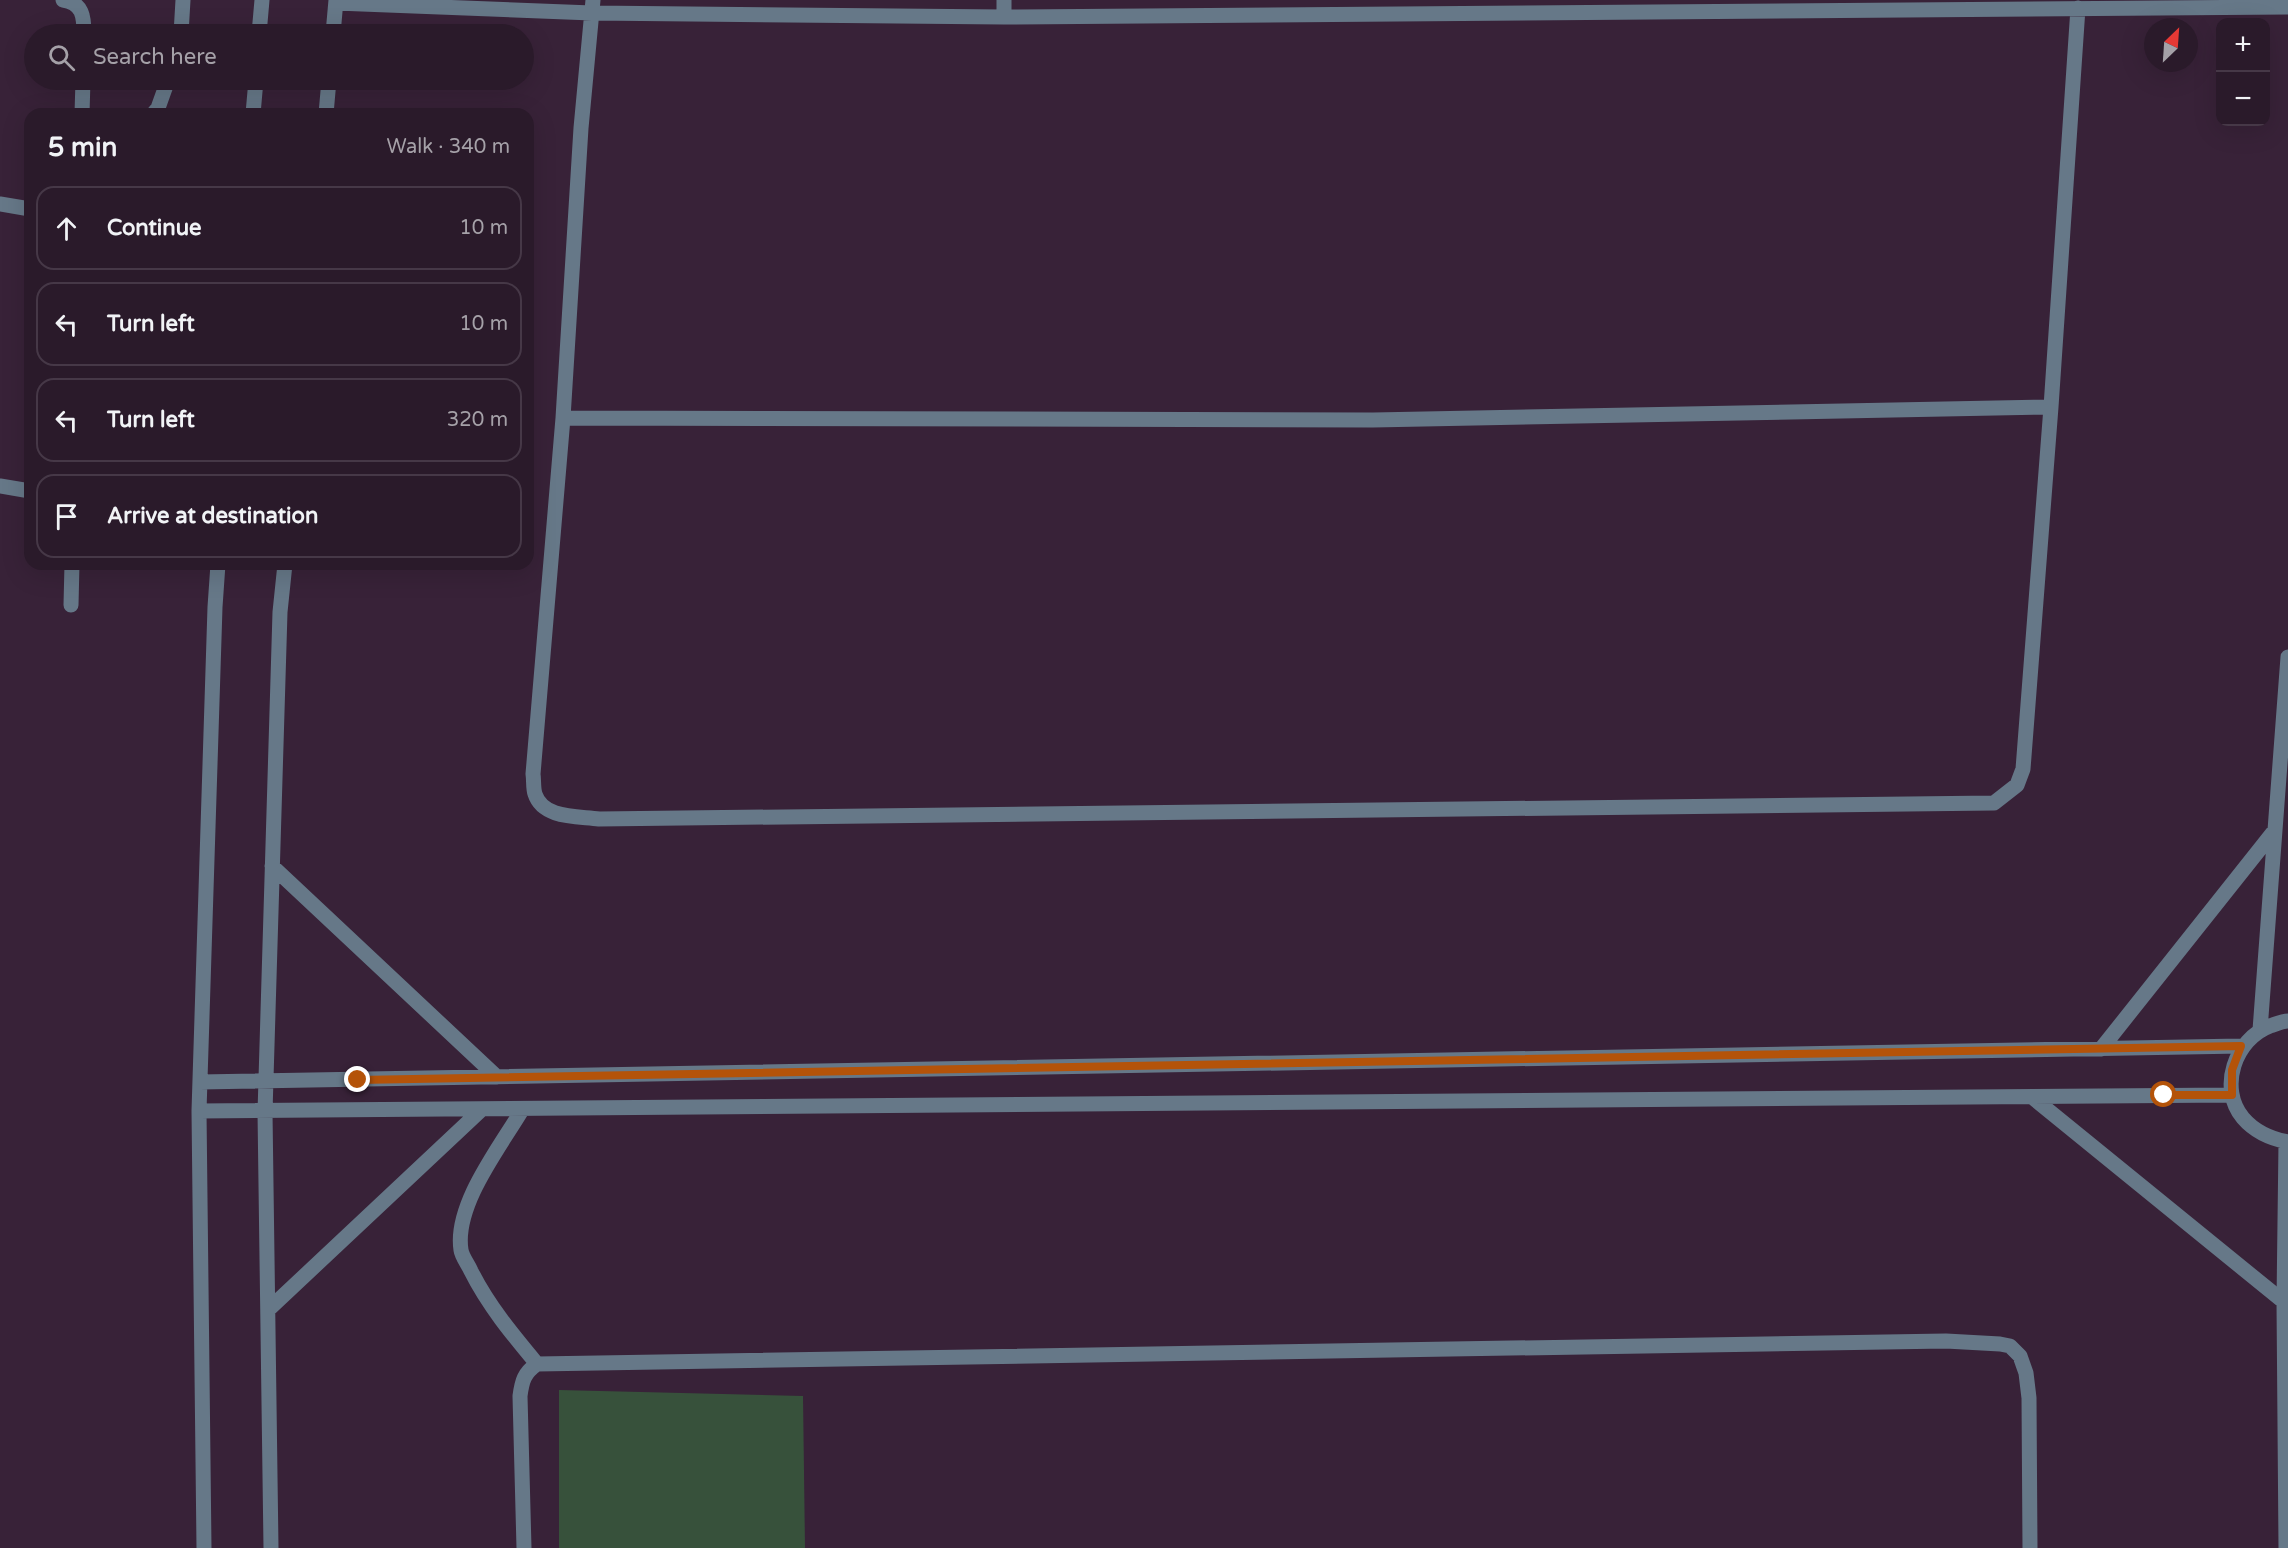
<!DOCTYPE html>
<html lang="en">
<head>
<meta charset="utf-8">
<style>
  body { margin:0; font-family:"Varela Round",sans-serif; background:#322332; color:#f1f3f6 }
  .controls { position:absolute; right:18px; top:18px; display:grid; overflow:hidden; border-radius:12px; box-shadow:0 6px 24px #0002 }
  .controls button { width:54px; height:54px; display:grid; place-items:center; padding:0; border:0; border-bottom:2px solid #463847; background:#2a1a2a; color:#f1f3f6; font:30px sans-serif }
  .compass { position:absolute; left:2144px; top:18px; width:54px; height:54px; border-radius:50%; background:#2a1a2a; box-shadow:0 6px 24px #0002; rotate:25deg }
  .stop { position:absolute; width:18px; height:18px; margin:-14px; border:4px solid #b45309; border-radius:50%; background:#fff }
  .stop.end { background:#b45309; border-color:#fff; box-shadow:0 2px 6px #0008 }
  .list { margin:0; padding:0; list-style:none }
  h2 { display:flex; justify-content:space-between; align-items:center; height:78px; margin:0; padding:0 24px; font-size:26px }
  h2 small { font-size:20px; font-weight:400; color:#a5a1a8 }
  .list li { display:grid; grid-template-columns:39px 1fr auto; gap:18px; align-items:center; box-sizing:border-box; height:84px; margin:0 12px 12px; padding:0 12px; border:2px solid #463847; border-radius:18px }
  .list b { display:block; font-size:22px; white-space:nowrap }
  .list em { font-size:20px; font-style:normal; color:#a5a1a8 }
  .icon { flex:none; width:33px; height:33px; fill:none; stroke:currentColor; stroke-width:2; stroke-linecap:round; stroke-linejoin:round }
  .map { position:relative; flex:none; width:2288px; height:1548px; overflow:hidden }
  .search { position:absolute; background:#2a1a2a; box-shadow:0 6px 24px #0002; left:24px; top:24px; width:510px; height:66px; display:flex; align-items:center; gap:15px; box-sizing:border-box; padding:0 21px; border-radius:33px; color:#a5a1a8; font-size:22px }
  .panel { position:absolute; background:#2a1a2a; box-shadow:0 6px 24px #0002; left:24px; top:108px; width:510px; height:462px; border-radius:18px }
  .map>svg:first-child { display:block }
</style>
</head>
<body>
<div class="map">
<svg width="2288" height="1548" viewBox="0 0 2288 1548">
  <rect width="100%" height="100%" fill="#382238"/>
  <path fill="#37513b" d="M 559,1390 L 803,1396 L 805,1548 L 559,1548 Z"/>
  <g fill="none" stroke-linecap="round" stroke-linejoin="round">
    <path stroke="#667888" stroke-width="15" d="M 63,0 C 83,3 84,17 84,34
      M 593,0 L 581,128 L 563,418 L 533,774 C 534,780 533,788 535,794 C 543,819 578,816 599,819 L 1994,803 L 2017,785 L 2023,769 L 2051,407 L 2078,8
      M 336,3 L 592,13 L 1004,17 L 2288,7
      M 1004,17 L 1004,0
      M 181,34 L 183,0
      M 259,34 L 262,0
      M 333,34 L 336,0
      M 82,114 L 83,80
      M 153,114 L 158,108 L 168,80
      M 253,114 L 256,80
      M 326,114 L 329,80
      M 0,204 L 30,209
      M 563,418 L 1373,420 L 2051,407
      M 0,486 L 30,491
      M 71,605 L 72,564
      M 272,866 L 497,1077
      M 2288,1021 C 2282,1021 2276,1024 2270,1026 C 2235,1039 2218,1088 2243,1118 C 2255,1132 2272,1139 2288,1142
      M 2260,1030 L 2288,657
      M 2101,1049 L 2275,830
      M 200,1082 L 2241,1046
      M 2032,1097 L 2284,1302
      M 522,1110 C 500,1147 454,1205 461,1250 C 462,1257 468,1264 471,1271 C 488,1305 512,1334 537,1364
      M 199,1111 L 2232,1095
      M 2286,1142 L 2284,1302 L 2286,1548
      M 268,1310 L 481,1110
      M 204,1548 L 199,1111 L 215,607 L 218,564
      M 271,1548 L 265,1112 L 280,612 L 285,564
      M 524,1548 L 520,1396 C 522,1381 524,1373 537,1364 L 1946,1341 L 2000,1344 L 2010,1346 L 2020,1356 L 2026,1373 L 2029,1398 L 2030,1548"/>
  </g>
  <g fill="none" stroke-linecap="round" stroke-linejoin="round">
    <path stroke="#b45309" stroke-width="8" d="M 358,1080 L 2241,1046 L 2232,1070 L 2232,1095 L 2164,1095"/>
  </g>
</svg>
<div class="controls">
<button>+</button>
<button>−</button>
</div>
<svg class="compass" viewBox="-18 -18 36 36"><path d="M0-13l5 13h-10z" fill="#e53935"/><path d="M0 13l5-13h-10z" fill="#a5a1a8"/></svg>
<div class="stop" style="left:2164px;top:1095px"></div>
<div class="stop end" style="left:358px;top:1080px"></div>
<div class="search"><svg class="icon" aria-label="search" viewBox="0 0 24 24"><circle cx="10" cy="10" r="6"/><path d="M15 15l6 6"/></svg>Search here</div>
<section class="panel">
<h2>5 min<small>Walk · 340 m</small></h2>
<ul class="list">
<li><svg class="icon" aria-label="ahead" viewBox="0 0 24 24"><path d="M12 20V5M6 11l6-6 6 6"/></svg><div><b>Continue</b></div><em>10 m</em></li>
<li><svg class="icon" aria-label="left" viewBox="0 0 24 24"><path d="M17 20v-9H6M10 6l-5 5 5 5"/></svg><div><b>Turn left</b></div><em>10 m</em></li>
<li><svg class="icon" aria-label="left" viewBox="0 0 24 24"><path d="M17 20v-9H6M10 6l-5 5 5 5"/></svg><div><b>Turn left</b></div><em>320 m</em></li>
<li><svg class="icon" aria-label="arrive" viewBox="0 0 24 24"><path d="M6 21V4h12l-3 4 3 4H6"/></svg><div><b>Arrive at destination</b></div></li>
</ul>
</section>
</div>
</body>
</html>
